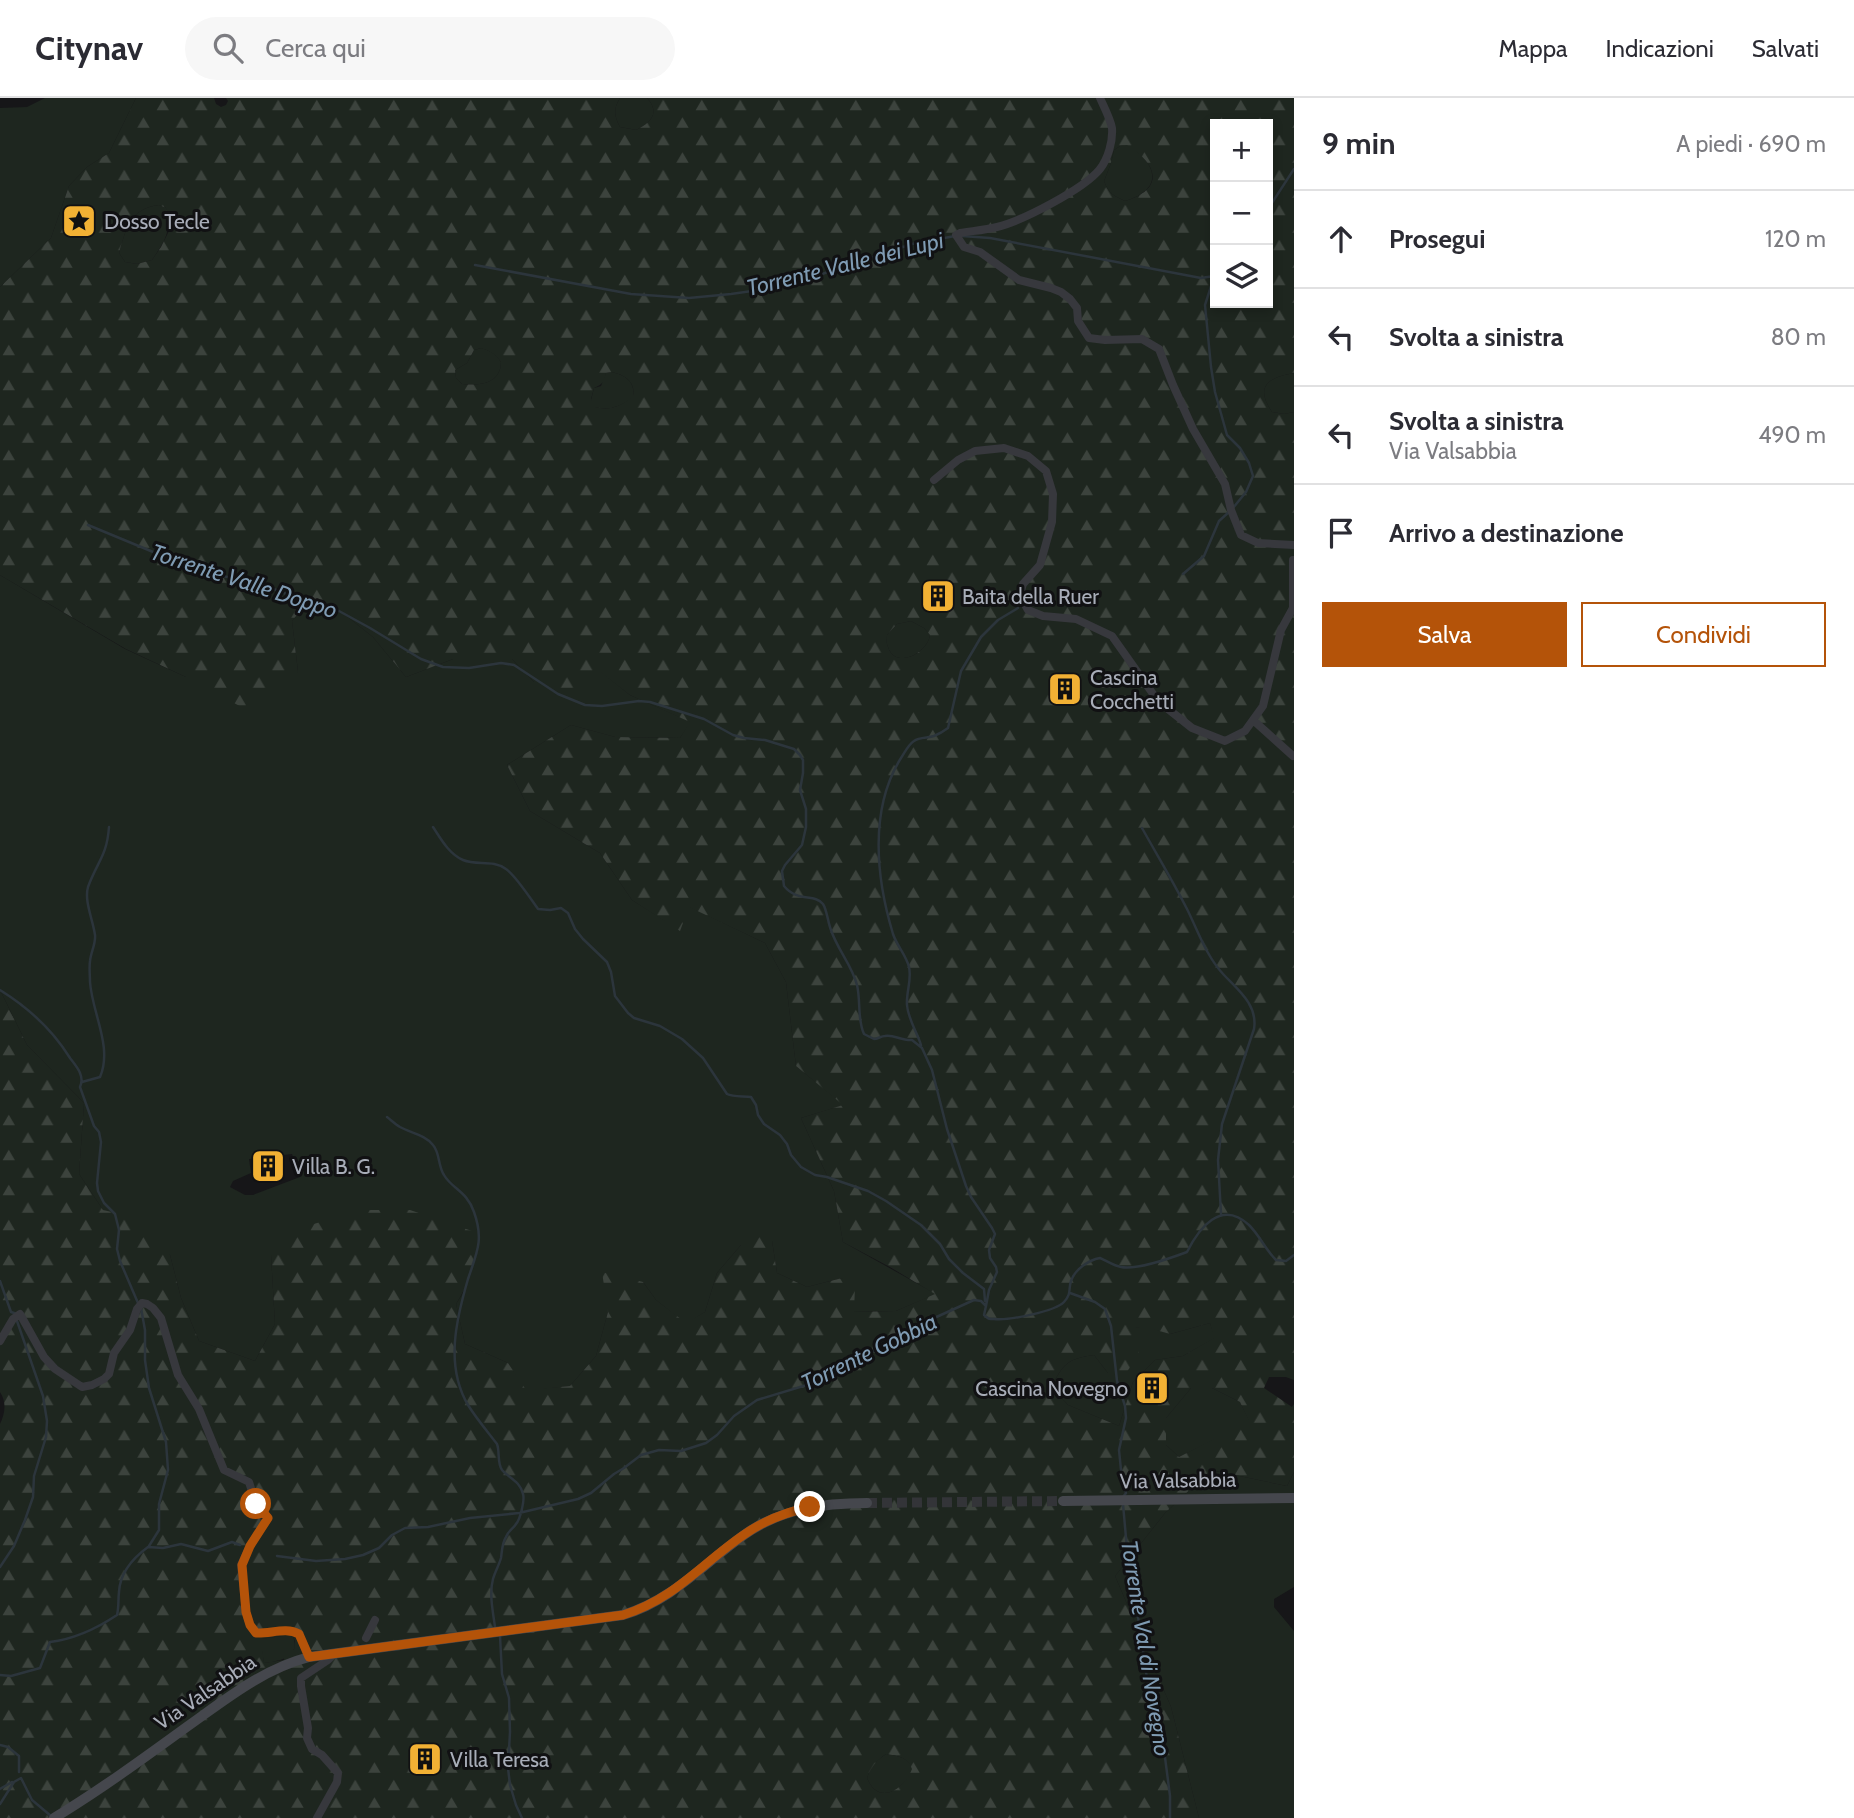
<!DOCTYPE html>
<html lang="it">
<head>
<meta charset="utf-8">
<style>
  body { margin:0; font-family:Cabin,sans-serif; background:#f7f7f7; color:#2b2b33 }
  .controls { position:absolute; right:21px; top:21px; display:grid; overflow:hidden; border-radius:0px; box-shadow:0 4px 10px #0003 }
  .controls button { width:63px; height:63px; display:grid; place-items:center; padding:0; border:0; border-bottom:2px solid #e1e1e2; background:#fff; color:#2b2b33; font:35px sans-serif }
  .stop { position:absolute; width:21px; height:21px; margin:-16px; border:5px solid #b45309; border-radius:50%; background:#fff }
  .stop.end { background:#b45309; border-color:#fff; box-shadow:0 2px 7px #0008 }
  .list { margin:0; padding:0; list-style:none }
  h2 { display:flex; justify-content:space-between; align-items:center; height:91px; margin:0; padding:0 28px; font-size:30px }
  h2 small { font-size:23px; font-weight:400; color:#7c7c81 }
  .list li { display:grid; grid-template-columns:46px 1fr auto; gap:21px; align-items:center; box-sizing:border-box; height:98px; padding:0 28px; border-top:2px solid #e1e1e2 }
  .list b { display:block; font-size:26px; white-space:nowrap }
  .list p { margin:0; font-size:23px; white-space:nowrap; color:#7c7c81 }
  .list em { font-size:23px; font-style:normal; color:#7c7c81 }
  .actions { display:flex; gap:14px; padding:21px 28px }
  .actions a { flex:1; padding:16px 0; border:2px solid #b45309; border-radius:0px; text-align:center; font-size:24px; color:#b45309 }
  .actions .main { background:#b45309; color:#fff }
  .icon { flex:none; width:38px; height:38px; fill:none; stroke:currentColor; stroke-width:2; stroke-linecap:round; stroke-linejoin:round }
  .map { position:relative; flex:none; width:1294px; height:1720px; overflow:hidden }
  header { display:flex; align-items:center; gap:42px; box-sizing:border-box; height:98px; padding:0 35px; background:#fff; border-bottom:2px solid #e1e1e2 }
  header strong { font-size:33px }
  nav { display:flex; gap:38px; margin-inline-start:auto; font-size:24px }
  .search { width:490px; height:63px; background:#f7f7f7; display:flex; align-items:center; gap:18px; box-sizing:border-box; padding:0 24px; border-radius:38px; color:#7c7c81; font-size:26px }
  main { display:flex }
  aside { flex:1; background:#fff }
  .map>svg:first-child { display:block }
</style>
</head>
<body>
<header>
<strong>Citynav</strong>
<div class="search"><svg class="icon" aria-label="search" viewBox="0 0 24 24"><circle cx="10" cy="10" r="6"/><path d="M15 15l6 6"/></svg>Cerca qui</div>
<nav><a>Mappa</a><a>Indicazioni</a><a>Salvati</a></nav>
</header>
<main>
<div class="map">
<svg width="1294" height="1720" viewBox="0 0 1294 1720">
  <defs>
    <pattern id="forest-firs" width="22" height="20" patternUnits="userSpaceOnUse" patternTransform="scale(1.75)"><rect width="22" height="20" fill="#1e261f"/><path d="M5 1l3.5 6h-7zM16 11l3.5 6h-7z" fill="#3c433d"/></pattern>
  </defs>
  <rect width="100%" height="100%" fill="#161618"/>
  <path fill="#1e261f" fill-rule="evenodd" d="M 45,0 L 136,0 L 109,55 L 87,69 L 69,88 L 51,140 L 0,189 L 0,10 L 27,9 Z
    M 620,0 L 647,0 C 661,15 650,25 636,32 L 620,29 C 614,18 613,11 620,0 Z
    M 1127,46 C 1157,65 1165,91 1125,103 C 1114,98 1108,95 1104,83 L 1111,65 L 1114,52 L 1120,48 Z
    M 159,107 L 166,110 C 172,133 165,143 152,162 L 137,166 L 125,164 L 119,155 C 126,131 130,110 159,107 Z
    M 481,250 C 490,253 496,255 501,264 C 501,286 479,288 462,286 L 456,280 L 455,272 L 467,265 L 474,252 Z
    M 612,274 C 625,277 636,284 633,299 C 622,308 610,313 594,309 L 591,302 L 594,290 L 601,288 L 606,275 Z
    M 1294,275 L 1294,314 L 1284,316 L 1272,314 C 1254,288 1269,279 1294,275 Z
    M 0,477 L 125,551 L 186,579 L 298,574 L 292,523 L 310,501 L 344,516 L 373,539 L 406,579 L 453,561 L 512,561 L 534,584 L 594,568 L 630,597 L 691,624 L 680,640 L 615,639 L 571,627 L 507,667 L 530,713 L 600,755 L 632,802 L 680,832 L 688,808 L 765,845 L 786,884 L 796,968 L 844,1007 L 801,1020 L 834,1093 L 843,1144 L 936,1196 L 896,1213 L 853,1214 L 842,1180 L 807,1189 L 777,1175 L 772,1143 L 741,1147 L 717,1175 L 705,1214 L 686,1226 L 656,1202 L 643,1184 L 608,1214 L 596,1258 L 570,1288 L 525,1293 L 508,1265 L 465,1246 L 456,1206 L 466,1190 L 271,1156 L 275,1226 L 255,1263 L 199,1243 L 181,1200 L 170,1157 L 103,1112 L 79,1076 L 84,1005 L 27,947 L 0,892 ZM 292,1056 L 300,1079 L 253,1097 L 245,1097 L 230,1089 L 233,1083 L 251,1075 L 249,1061 Z
    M 911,523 L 924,530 L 930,537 C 928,555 895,572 888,549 C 886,545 887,541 887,537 L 897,526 Z
    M 1210,1225 L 1215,1240 L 1183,1258 L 1155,1262 L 1133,1284 L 1119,1328 L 1068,1307 L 1051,1289 C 1064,1266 1066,1261 1094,1257 L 1108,1275 L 1135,1230 L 1145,1228 L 1170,1236 Z
    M 1191,1290 L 1212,1290 L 1240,1304 L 1250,1324 L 1179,1359 L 1166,1347 L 1166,1320 Z
    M 1211,1372 L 1287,1388 L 1294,1374 L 1294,1489 L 1274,1501 L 1274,1509 L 1294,1533 L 1294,1720 L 1199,1720 L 1171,1609 L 1115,1478 L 1165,1415 Z
    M 290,1537 L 293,1538 C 301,1560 279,1563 264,1565 L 260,1541 Z
    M 886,1656 C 898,1658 908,1659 913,1671 C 904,1692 878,1708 867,1680 C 871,1668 876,1663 886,1656 Z"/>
  <path fill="url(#forest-firs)" fill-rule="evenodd" d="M 136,0 L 214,0 L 216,6 L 221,9 L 226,7 L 228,3 L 226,0 L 620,0 C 613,11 614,18 620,29 L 636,32 C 650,25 661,15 647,0 L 1294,0 L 1294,275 C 1269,279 1254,288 1272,314 L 1284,316 L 1294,314 L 1294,1282 L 1286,1279 L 1269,1279 L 1264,1290 L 1292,1309 L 1294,1306 L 1294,1374 L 1287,1388 L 1211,1372 L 1165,1415 L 1115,1478 L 1171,1609 L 1199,1720 L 0,1720 L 0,1326 C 5,1316 7,1304 0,1294 L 0,892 L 27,947 L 84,1005 L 79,1076 L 103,1112 L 146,1122 L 170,1157 L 181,1200 L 199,1243 L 255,1263 L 275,1226 L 271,1156 L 296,1131 L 363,1112 L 410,1112 L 475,1134 C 476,1164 472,1180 456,1206 L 465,1246 L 508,1265 L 526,1292 L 570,1288 L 596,1258 L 608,1214 L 602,1174 L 643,1184 L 656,1202 L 686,1225 L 705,1214 L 717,1175 L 741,1147 L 749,1129 L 772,1143 L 777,1175 L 807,1189 L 842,1180 L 855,1188 L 854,1214 L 896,1213 L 935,1196 L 890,1169 L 843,1144 L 834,1093 L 801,1020 L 843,1007 L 796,968 L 786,884 L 765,845 L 689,809 L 680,833 L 632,802 L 600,755 L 530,713 L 507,667 L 571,627 L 615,639 L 680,640 L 690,624 L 630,597 L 594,569 L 581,602 L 534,584 L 512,561 L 453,561 L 406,579 L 373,539 L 344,516 L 310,501 L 292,523 L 298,574 L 247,612 L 186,579 L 126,551 L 0,477 L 0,189 L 51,140 L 69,88 L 87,69 L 109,55 ZM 1215,26 L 1268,26 L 1268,205 L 1215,205 ZM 1127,47 C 1157,65 1166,91 1125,103 C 1114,98 1108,95 1104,83 L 1111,65 L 1114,52 L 1120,48 ZM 159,107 L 166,110 L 169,133 L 161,149 L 152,162 L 137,166 L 125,164 L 119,155 C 126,131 130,110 159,107 ZM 481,250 C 490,253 496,256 501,264 C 501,286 479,288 462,286 L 456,280 L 455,272 L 467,265 L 474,252 ZM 612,274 C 625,277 636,284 633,298 C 622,308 610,313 595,309 L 591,301 L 594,290 C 603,286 604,284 606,275 ZM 911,523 L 924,530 L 930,537 C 928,555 895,572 888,549 C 886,545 887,541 887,537 L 897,526 ZM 1210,1225 L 1214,1240 L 1183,1258 L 1155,1262 L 1133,1284 L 1119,1328 L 1068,1307 L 1051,1289 C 1064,1266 1066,1261 1094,1257 L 1108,1275 L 1123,1279 L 1139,1257 L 1135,1230 L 1145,1229 L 1170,1236 ZM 1191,1290 L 1212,1290 L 1240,1304 L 1249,1323 L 1179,1359 L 1166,1347 L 1166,1320 ZM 290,1537 L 293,1538 L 295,1543 L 294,1552 L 283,1553 L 284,1562 L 264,1565 L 261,1541 ZM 886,1656 C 898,1658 908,1659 912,1671 C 904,1692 878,1708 867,1680 C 871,1669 876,1663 886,1656 Z"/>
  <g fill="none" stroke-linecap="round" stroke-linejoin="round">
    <path stroke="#2c353c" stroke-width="2.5" d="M 1268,111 L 1294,71
      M 962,138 L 990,140 L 1201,180 L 1214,178
      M 475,167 L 631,196 L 689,200 L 731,196 L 772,190 L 810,180 L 912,146 L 955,138
      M 1215,176 L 1205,207 L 1211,269 L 1215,294 L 1227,337 L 1240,350 L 1249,365 L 1253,378 L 1246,394 L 1233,410
      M 88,427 L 199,473 L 261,486 L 309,505 L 339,513 L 370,530 L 421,561 L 443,569 L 469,570 L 501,565 L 514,567 L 558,596 L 585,607 L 602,608 L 639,603 L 650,604 L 704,621 L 733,637 L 744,640 L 765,642 L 794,651 L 800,657 L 803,662 L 803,675 L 800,692 L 806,711 L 806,729 L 802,747 L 785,767 L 782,773 L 784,788 C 798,805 814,795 823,806 C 827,812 828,825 831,832 C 837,851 852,867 857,887 C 861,904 857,921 864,936 L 874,941 C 878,941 881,938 885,938 C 893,936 902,943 912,942 L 922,950 L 932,972 L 947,1031 L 966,1088 L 971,1099 L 992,1130 L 995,1136 L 989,1152 L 990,1160 L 996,1169 L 997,1174 L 989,1192 L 986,1208
      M 1183,476 L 1204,458 L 1219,423 L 1229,414
      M 433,729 C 441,741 449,756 463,762 C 477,768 493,761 506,771 C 516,778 530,800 538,811 L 550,812 L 561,810 L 568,815 L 575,831 L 583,841 L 607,864 L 611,874 L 615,898 L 628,915 L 634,920 L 660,928 L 682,941 L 703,960 L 727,996 C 733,999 743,998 751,999 L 756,1007 L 758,1017 L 764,1026 L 780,1037 L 787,1046 L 791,1057 L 801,1069 L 815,1077 L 827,1079 L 868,1093 L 886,1103 L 921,1127 L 940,1146 L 949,1161 L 963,1175 L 984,1191 L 985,1203
      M 1142,730 C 1157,757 1173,783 1187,811 C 1198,833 1206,858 1224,877 C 1238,892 1258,907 1254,931 L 1222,1026 L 1218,1062 L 1221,1116
      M 0,892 C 29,910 52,931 70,960 C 77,969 85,978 80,989 L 94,1028 L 99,1034 L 101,1044 L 97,1085 L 98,1093 L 104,1105 L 115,1116 L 119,1132 L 117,1151 L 120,1163 L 138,1205
      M 921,947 C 917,934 908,921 907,907 C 906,894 912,882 909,869 C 906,857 897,848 893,836 C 876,780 869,711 901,660 C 905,654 908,647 914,643 C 919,639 928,640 934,638 C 939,636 944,633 948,630 L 961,573 L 981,539 L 998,522 L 1018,510
      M 82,984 L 100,979 C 113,949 92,915 90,884 C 90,877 89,870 90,863 C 91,854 96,845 95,837 C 93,822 84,803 88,789 C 97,764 107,758 109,729
      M 387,1019 C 391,1022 395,1026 400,1029 C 411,1035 425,1037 433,1047 C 440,1055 438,1068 444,1077 C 452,1091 467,1093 474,1114 C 484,1142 477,1154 468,1181 C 456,1222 445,1268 468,1307 C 476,1320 487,1333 497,1346 C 500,1354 497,1365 502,1372 C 509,1380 520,1383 523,1396 C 525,1402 520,1422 516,1426 C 513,1431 508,1433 506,1439 C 502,1445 502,1453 501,1460 C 499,1467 495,1474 493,1481 C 489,1496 493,1514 495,1529
      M 0,1183 L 11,1214 L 17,1216
      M 1070,1195 L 1095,1204 L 1105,1211 L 1111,1228 L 1117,1283 L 1125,1308 L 1126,1320 L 1119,1352 L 1122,1382 L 1126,1395 L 1123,1399
      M 141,1210 L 145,1232 L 145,1262 L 149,1290 L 166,1344 L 168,1372 L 159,1406 L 159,1432 L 149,1448
      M 1123,1406 L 1130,1485 L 1139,1524 L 1147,1581 L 1162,1636 L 1170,1698 L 1170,1720
      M 277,1458 L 316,1463 L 345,1461 L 363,1457 L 379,1450 L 392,1437 L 405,1430 L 428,1429 L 470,1420 L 519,1415 L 578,1401 L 591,1395 L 614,1376 L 624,1370 L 641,1357 L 659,1352 L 681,1353 L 706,1345 L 717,1337 L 734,1318 L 757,1302 L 820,1283 L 921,1226 L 974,1202 L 981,1203 L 986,1208 L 984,1217 C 989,1221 988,1221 994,1221 C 1008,1223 1056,1213 1064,1204 C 1072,1195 1068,1192 1071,1183 C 1075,1171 1089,1162 1100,1160 C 1107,1163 1114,1168 1121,1169 C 1137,1172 1171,1160 1187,1154 C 1199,1130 1221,1101 1249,1127 C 1260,1138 1265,1151 1276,1162 L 1286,1163 L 1294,1157
      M 0,1469 L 14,1448 L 25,1422 L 33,1399 L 34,1378 L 46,1339 L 47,1323 L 43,1298 L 17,1223
      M 500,1538 L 502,1576 L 509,1600 L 510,1634 L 508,1670 L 510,1687 L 516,1707 L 522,1720
      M 0,1577 L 11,1578 L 40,1570 L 50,1544 C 75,1541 96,1531 117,1517 C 119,1509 118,1502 119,1494 C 120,1474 133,1460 148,1449 L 163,1450 L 181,1446 L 208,1453 L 232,1444 L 240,1447
      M 0,1647 L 8,1649 L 19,1658 L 19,1674
      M 0,1691 L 12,1684
      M 0,1706 L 14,1684 L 21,1680 L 32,1702 L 51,1718"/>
    <path stroke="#333438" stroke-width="10" stroke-dasharray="10 5" stroke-linecap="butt" d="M 867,1405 L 1063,1403"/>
    <path stroke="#37383d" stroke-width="8" d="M 1100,0 C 1104,9 1110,20 1112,30 C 1113,43 1108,61 1100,71 C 1084,91 1022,123 997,129 C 985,132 972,133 960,135 L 956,137 L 964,149 L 980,154 L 1019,182 L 1051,190 L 1061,194 L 1070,201 L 1077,210 L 1078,223 L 1089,240 L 1105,242 L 1142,241 L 1159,251 L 1173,287 L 1193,331 L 1225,386 L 1231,412 L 1241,437 L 1258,445 L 1294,447
      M 934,382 L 958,362 L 975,353 L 1004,350 L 1028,358 L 1046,373 L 1053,396 L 1052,424 L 1040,467 L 1023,486 L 1021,493 L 1024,505 L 1028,512 L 1043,518 L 1076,521 L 1112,538 L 1158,603 L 1192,630 L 1225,643 L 1245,633 L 1263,608 L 1281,532 L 1293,510 L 1293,462 L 1294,462
      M 1253,622 L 1293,658
      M 0,1243 L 13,1221 L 20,1216 L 44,1259 L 55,1271 L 82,1289 L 92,1287 L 104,1281 L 109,1276 L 114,1255 L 130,1232 L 137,1211 L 142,1205 L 147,1206 L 153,1210 L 161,1220 L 178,1277 L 199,1311 L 224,1372 L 249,1384 L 256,1406 L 268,1420 L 250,1448 L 241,1467 L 246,1514 L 250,1527 L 256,1535 C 270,1536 286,1529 299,1536 L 309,1559
      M 366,1540 L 375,1522
      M 317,1720 L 337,1684 L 338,1675 L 322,1657 L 312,1651 L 307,1640 L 308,1630 L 301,1588 L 301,1580 L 328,1562 L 335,1555"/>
    <path stroke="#45474d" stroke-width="10" d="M 1063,1403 L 1294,1400
      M 54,1720 C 100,1692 144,1660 188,1628 C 226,1601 263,1571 309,1559 L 623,1517 C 673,1502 703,1466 744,1437 C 780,1411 823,1405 867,1405"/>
  </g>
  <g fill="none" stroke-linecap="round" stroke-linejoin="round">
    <path stroke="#b45309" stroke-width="9" d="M 256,1406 L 268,1420 L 250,1448 L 242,1467 L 246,1514 L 250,1527 L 256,1535 C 270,1536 286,1529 299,1536 L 309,1559 L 623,1517 C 675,1501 702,1465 745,1436 C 765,1422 787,1414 810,1409"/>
  </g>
  <defs>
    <g id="sight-square" transform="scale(1.75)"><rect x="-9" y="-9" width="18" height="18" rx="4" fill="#f2b134" stroke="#111113"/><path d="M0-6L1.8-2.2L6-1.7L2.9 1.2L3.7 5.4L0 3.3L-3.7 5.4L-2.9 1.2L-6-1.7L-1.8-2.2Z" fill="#111"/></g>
    <g id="building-square" transform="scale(1.75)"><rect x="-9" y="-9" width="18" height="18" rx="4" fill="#f2b134" stroke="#111113"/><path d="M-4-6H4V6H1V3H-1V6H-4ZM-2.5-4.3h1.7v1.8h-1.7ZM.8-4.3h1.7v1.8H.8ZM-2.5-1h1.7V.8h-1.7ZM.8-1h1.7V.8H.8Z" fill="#111"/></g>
  </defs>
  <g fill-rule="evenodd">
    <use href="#sight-square" x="79" y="123"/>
    <use href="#building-square" x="938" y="498"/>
    <use href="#building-square" x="1065" y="591"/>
    <use href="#building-square" x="268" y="1068"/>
    <use href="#building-square" x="1152" y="1290"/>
    <use href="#building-square" x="425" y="1661"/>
  </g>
  <g text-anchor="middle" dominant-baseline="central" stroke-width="6" stroke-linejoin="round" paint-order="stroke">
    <g font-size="21" fill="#a8adb8" stroke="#111113" text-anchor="start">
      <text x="104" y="123">Dosso Tecle</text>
      <text x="962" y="498">Baita della Ruer</text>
      <text x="1090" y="579">Cascina<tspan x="1090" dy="24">Cocchetti</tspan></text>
      <text x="292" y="1068">Villa B. G.</text>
      <text x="1128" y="1290" text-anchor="end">Cascina Novegno</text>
      <text x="450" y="1661">Villa Teresa</text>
    </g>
    <g font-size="21" fill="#a8adb8" stroke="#111113">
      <text transform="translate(1178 1382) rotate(-1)">Via Valsabbia</text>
      <text transform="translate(205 1594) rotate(-34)">Via Valsabbia</text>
    </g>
    <g font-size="23" font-style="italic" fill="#7f9bb3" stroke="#111113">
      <text transform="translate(845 166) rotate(-14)">Torrente Valle dei Lupi</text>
      <text transform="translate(244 483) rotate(18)">Torrente Valle Doppo</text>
      <text transform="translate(869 1254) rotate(-26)">Torrente Gobbia</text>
      <text transform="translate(1146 1550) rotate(81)">Torrente Val di Novegno</text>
    </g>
  </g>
</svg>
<div class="controls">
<button>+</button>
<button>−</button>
<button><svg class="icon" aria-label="layers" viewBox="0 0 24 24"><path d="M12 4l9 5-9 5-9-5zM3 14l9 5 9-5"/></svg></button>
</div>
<div class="stop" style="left:256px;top:1406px"></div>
<div class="stop end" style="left:810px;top:1409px"></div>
</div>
<aside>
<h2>9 min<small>A piedi · 690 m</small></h2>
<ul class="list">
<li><svg class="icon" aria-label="ahead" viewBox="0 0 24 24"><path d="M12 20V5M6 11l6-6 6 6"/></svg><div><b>Prosegui</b></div><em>120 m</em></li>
<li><svg class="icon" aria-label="left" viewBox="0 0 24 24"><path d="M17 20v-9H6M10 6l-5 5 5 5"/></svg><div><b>Svolta a sinistra</b></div><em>80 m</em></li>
<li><svg class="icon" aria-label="left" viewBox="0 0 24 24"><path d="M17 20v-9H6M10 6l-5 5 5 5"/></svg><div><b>Svolta a sinistra</b><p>Via Valsabbia</p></div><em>490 m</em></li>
<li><svg class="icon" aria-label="arrive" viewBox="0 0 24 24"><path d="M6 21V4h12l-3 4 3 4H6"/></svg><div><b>Arrivo a destinazione</b></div></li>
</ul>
<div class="actions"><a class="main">Salva</a><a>Condividi</a></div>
</aside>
</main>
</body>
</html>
